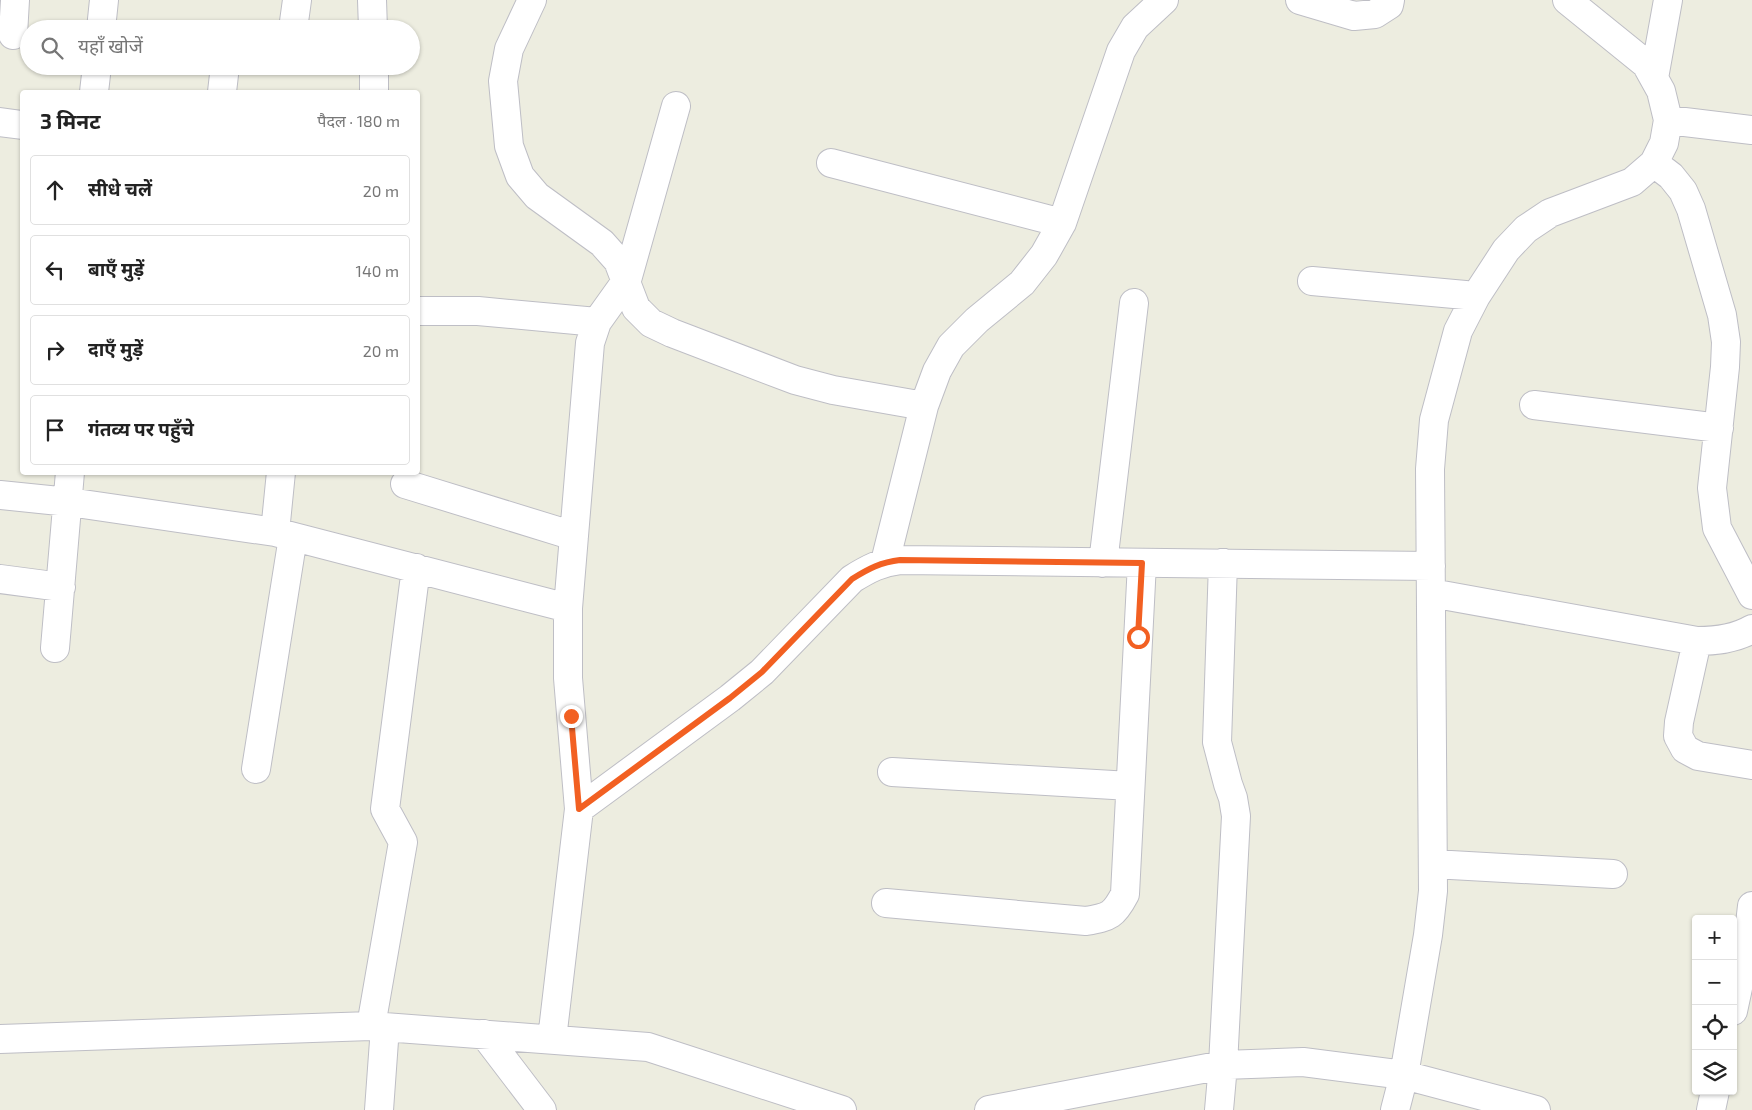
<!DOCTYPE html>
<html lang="hi">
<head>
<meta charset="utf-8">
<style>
  body { margin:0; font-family:"Exo 2","Noto Sans Devanagari",sans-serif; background:#f6f6f6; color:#222 }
  .controls { position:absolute; right:15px; bottom:15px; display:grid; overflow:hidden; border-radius:5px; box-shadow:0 1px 4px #0004 }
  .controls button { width:45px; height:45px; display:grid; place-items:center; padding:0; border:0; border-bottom:1px solid #e0e0e0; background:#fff; color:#222; font:25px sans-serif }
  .stop { position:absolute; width:15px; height:15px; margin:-11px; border:4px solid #f26022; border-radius:50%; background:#fff }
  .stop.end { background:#f26022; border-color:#fff; box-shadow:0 1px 5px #0008 }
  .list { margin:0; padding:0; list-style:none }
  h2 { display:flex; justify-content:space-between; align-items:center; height:65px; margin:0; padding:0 20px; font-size:21px }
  h2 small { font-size:16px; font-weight:400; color:#767676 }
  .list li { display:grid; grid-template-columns:32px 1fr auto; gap:15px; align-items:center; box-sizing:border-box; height:70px; margin:0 10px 10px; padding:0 10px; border:1px solid #e0e0e0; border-radius:5px }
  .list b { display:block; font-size:19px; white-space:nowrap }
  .list em { font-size:16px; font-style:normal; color:#767676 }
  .icon { flex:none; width:28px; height:28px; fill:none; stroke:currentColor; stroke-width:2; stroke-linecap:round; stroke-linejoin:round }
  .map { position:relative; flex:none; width:1752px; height:1110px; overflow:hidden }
  .search { position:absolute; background:#fff; box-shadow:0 1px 4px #0004; left:20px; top:20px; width:400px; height:55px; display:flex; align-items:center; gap:12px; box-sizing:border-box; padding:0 18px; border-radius:28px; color:#767676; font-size:19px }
  .panel { position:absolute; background:#fff; box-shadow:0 1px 4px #0004; left:20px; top:90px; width:400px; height:385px; border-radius:5px }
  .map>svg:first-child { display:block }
</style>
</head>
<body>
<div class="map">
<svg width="1752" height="1110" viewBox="0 0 1752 1110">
  <rect width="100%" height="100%" fill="#edede0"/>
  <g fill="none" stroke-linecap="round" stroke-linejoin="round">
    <g stroke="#bebec5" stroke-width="30">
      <path id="minor" d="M 372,0 L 373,29
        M 532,0 L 509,49 L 503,81 L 509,146 L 520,176 L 537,196 L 602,243 L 618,261 L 636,308 L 651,323 L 672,333 L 795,380 L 833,390 L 924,406 L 885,562
        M 1300,0 L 1354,16 L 1375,14 L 1389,5 L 1390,0
        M 101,29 L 104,0
        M 293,29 L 297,0
        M 13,35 L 15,0
        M 374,66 L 374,92
        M 1654,78 L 1668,0
        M 94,92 L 97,66
        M 222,92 L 225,66
        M 1668,120 L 1752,130
        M 0,122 L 22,125
        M 831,163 L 1062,223
        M 1654,163 L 1671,176 L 1683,191 L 1691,209 L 1722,315 L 1726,342 L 1725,367 L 1712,488 L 1717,528 L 1752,595
        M 1312,281 L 1476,296
        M 418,311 L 478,311 L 597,322
        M 1534,405 L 1719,428
        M 924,406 L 937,371 L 951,346 L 977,320 L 1022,283 L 1044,255 L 1062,223 L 1121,51 L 1135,27 L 1164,0
        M 405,484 L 574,536
        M 0,495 L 69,502 L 275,532 L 568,608
        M 275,532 L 281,472
        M 1103,563 L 1134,303
        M 0,579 L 61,587
        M 1431,593 L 1697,641 C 1716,641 1735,639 1752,629
        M 1697,641 L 1679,722 L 1678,736 L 1685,749 L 1698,756 L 1752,765
        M 55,648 L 70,472
        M 256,769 L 293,537
        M 892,772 L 1130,786
        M 579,809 L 568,678 L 568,608 L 590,343 L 597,322 L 627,280 L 676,106
        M 1433,864 L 1613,874
        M 886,903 L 1086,921 C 1110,917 1114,915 1125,894 L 1142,563
        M 1733,1011 L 1748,941 L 1752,906
        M 371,1026 L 403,842 L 385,809 L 416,568
        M 484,1034 L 542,1110
        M 0,1039 L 371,1026 L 648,1047 L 842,1110
        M 552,1039 L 579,809 L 730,698 L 762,672 L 852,579 C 868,569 881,562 900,560 L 1431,566
        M 379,1110 L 385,1027
        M 989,1110 L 1223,1065 L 1303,1062 L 1404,1075 L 1536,1110
        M 1219,1110 L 1223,1065 L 1236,816 L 1233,798 L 1228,784 L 1217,742 L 1223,563
        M 1395,1110 L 1404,1075 L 1428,935 L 1433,891 L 1430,469 L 1434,420 L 1458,331 L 1476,296 L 1506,250 L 1526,229 L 1550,213 L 1632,182 L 1654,163 L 1664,143 L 1668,120 L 1661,91 L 1646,64 L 1567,0
        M 1711,1110 L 1715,1091"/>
    </g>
    <use href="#minor" stroke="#fff" stroke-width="28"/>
  </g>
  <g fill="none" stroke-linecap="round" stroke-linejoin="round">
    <path stroke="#f26022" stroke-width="6" d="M 571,716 L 579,809 L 730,698 L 762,672 L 852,579 C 868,569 881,562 900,560 L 1142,563 L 1138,637"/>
  </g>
</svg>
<div class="controls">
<button>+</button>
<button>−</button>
<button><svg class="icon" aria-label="locate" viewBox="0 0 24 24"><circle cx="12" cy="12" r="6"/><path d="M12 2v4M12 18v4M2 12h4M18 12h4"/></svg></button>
<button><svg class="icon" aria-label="layers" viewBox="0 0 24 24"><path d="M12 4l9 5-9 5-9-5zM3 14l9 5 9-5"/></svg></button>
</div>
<div class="stop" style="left:1138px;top:637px"></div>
<div class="stop end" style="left:571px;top:716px"></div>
<div class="search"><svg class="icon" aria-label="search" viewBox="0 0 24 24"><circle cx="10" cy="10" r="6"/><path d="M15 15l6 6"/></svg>यहाँ खोजें</div>
<section class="panel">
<h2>3 मिनट<small>पैदल · 180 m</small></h2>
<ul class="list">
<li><svg class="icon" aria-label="ahead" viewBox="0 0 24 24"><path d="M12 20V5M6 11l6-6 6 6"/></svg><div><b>सीधे चलें</b></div><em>20 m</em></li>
<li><svg class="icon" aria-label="left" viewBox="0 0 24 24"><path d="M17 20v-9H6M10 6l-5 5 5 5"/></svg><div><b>बाएँ मुड़ें</b></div><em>140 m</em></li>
<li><svg class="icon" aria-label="right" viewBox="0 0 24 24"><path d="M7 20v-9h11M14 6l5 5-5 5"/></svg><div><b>दाएँ मुड़ें</b></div><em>20 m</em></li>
<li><svg class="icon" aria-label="arrive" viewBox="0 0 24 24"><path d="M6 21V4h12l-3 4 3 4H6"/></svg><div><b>गंतव्य पर पहुँचे</b></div></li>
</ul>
</section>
</div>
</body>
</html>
